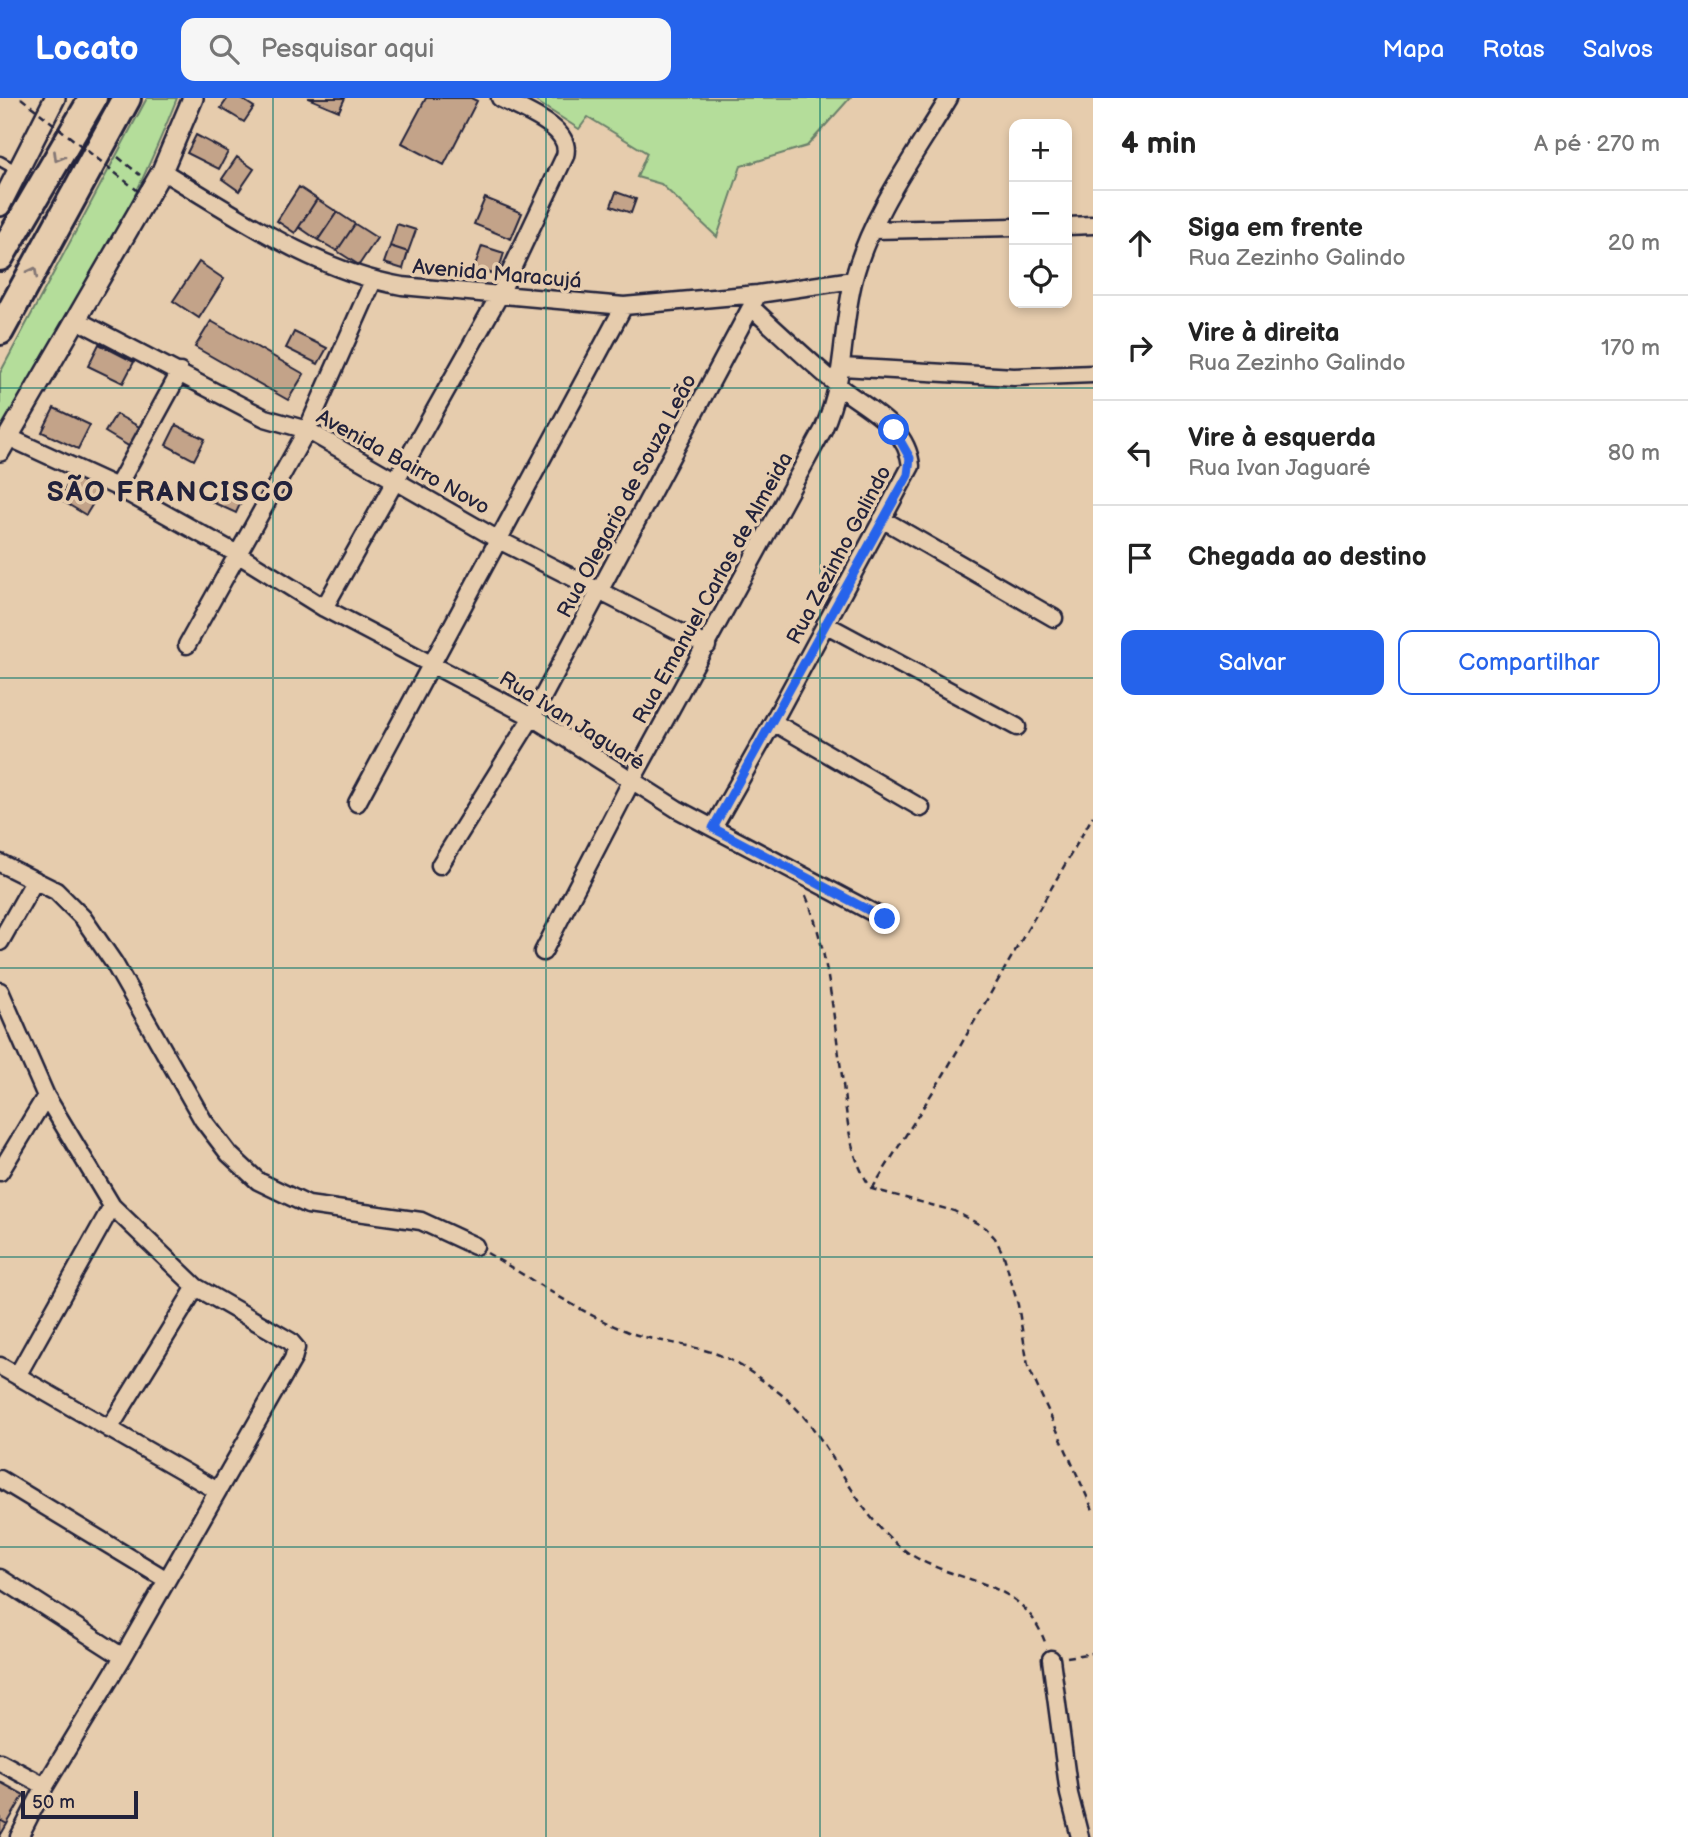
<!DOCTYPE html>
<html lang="pt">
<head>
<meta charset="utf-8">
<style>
  body { margin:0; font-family:"Balsamiq Sans",sans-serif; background:#f6f6f6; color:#222 }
  .controls { position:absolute; right:21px; top:21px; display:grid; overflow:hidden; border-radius:14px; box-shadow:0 4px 10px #0003 }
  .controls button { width:63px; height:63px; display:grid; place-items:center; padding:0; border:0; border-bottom:2px solid #e0e0e0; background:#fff; color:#222; font:35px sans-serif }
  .scale { position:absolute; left:21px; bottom:18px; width:117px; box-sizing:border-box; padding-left:7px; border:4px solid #22223b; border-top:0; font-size:19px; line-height:24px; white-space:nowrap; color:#22223b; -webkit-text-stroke:5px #e6ccad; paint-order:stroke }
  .stop { position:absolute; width:21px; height:21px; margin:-16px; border:5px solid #2563eb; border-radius:50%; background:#fff }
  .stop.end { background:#2563eb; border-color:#fff; box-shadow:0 2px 7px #0008 }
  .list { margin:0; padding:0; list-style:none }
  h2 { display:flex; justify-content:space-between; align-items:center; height:91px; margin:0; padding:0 28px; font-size:30px }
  h2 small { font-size:23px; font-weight:400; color:#767676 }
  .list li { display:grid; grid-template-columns:46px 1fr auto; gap:21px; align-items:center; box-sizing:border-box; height:105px; padding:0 28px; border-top:2px solid #e0e0e0 }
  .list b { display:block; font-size:26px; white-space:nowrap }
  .list p { margin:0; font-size:23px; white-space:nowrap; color:#767676 }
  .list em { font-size:23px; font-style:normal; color:#767676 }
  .actions { display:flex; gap:14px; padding:21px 28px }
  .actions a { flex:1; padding:16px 0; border:2px solid #2563eb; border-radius:14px; text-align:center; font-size:24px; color:#2563eb }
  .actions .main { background:#2563eb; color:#fff }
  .icon { flex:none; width:38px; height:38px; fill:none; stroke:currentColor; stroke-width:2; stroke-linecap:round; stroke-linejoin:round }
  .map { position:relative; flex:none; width:1093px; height:1739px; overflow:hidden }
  header { display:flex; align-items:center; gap:42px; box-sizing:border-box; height:98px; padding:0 35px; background:#2563eb; color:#fff }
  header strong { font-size:33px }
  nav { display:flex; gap:38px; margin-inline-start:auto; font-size:24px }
  .search { width:490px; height:63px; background:#f6f6f6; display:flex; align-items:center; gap:18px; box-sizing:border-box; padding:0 24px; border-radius:14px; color:#767676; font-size:26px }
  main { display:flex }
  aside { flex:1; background:#fff }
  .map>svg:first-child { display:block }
</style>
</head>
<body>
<header>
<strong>Locato</strong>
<div class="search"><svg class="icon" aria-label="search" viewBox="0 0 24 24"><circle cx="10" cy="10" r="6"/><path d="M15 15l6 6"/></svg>Pesquisar aqui</div>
<nav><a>Mapa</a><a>Rotas</a><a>Salvos</a></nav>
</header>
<main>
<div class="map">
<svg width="1093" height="1739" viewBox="0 0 1093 1739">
  <rect width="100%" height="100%" fill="#e6ccad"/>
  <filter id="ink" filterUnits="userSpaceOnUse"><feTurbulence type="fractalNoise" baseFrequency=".0143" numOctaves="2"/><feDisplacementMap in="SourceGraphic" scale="14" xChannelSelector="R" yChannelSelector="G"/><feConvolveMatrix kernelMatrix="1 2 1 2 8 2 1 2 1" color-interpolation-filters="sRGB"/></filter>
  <g filter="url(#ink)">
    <path fill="#b4dd9a" stroke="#6b806a" stroke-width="2" d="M 147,0 L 177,0 C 129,122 65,236 0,350 L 0,275 Z
      M 531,0 L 850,0 L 807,48 L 741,68 L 717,139 L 661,86 L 637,79 L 647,55 L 588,19 L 579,31 Z"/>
    <path fill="#c3a389" stroke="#22223b" stroke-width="2" d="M 228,0 L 240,0 L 254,9 L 244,24 L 221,10 Z
      M 308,0 L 345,0 L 339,13 Z
      M 426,0 L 471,0 L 477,3 L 444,67 L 402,45 Z
      M 196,37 L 228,54 L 219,71 L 187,55 Z
      M 237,59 L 254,71 L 239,93 L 222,81 Z
      M 299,89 L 317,101 L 295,135 L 277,123 Z
      M 616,94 L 636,101 L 631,115 L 611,108 Z
      M 485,100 L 522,115 L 511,141 L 474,126 Z
      M 317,101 L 337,114 L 318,142 L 299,129 Z
      M 337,114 L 355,126 L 337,153 L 318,142 Z
      M 355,126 L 377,140 L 359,167 L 337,153 Z
      M 397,126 L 416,132 L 408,154 L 390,148 Z
      M 390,148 L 408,154 L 403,171 L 384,165 Z
      M 482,148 L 504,155 L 497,177 L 474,170 Z
      M 199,164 L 224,181 L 199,220 L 173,203 Z
      M 211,223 L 304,276 L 288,302 L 195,249 Z
      M 294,234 L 327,250 L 318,266 L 286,250 Z
      M 99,246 L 134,264 L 123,285 L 88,268 Z
      M 54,310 L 90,327 L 78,351 L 42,334 Z
      M 116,316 L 143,331 L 132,350 L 105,334 Z
      M 176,327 L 205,341 L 194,362 L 166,347 Z
      M 73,378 L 100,394 L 86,417 L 59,401 Z
      M 222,383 L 246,393 L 236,415 L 212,404 Z
      M 0,1684 L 24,1697 L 7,1726 L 0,1722 Z
      M 0,1722 L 7,1726 L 0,1738 Z"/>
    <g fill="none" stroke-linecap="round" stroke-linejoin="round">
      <g stroke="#22223b" stroke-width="13">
        <path id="service" d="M 0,63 L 18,73"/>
      </g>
      <g stroke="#22223b" stroke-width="21">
        <path id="minor" d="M 162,73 C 237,118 315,173 402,188 L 624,208 L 758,196 L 853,182
          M 1067,128 L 1093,127
          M 873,132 L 1014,129
          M 77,222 L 265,320 L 307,332 L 497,441 L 707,548
          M 842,269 L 1014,279 L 1093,276
          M 8,339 L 117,389 L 239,457 L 324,510 L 532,619 L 677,711 L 885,821
          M 117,389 L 180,274
          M 882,421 L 1054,520
          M 324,510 L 499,198 L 565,58 C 573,29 521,12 500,0
          M 825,526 L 1017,629
          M 187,547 L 307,332 L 373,183
          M 773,624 L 921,710
          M 357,705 L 624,208
          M 713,730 L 773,624 L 911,368 C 907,326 864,310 836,286 C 807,261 779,235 751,209
          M 0,765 L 56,793 L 83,820 L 114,865 L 203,1022 L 229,1056 L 258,1083 L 308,1107 L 421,1123 L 475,1148
          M 440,767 L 532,619 L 758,196
          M 0,844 L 35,782
          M 543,854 L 631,684 L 823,332 C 847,279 840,234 854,180 C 871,116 915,57 949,0
          M 0,893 L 46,998 L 112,1108 L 196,1189 L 290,1243 L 296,1250 L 293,1261 L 123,1559 L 45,1688 L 19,1739
          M 0,1074 L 46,998
          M 0,1268 L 216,1392
          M 17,1278 L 112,1108
          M 109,1331 L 196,1189
          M 0,1381 L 167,1482
          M 0,1480 L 123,1559
          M 1051,1561 L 1069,1696 L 1080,1739
          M 0,1664 L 45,1688"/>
      </g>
      <g stroke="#22223b" stroke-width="24">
        <path id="tertiary" d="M 0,108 L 55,0
          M 0,353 L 162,73 L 193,0"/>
      </g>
      <g stroke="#22223b" stroke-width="32">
        <path id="trunk" d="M 0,159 L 93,0
          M 0,233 L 127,0"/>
      </g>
      <path stroke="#22223b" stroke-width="2.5" stroke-dasharray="7 5" stroke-linecap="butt" d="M 118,59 L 140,77
        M 806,798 C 829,854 833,919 842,978 C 847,1017 848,1058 872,1091 L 954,1113 L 986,1130 L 995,1140 L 1004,1158 L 1018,1207 L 1028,1268 L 1093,1412
        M 872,1091 L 944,976 L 1093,718
        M 487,1155 C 534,1182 581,1216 631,1235 C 658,1244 687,1246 714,1255 C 737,1263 758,1279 777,1293 C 834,1336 848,1413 907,1454 C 958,1489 1022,1476 1046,1547
        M 1067,1559 L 1093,1555"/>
      <use href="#service" stroke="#e6ccad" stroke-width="8"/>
      <use href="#minor" stroke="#e6ccad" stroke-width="16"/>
      <use href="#tertiary" stroke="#e6ccad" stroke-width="19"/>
      <use href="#trunk" stroke="#e6ccad" stroke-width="26"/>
      <path stroke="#22223b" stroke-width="2.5" stroke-dasharray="7 5" stroke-linecap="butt" d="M 21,0 L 138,93 L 145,81"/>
    </g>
    <defs><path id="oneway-chevron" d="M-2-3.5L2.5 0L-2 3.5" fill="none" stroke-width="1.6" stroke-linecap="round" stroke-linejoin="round" transform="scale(1.75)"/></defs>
    <g stroke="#847774">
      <use href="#oneway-chevron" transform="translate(58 59) rotate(120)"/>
      <use href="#oneway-chevron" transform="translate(33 174) rotate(-62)"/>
    </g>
  </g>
  <g fill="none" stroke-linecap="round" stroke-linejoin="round" filter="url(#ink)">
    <path stroke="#2563eb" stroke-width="9" d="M 885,821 L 713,730 L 908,377 L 910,360 L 894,332"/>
  </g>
  <path fill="none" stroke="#0f766e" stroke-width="2" stroke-opacity="0.55" d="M 273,0 L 273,1739M 546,0 L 546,1739M 820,0 L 820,1739M 0,290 L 1093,290M 0,580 L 1093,580M 0,870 L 1093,870M 0,1159 L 1093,1159M 0,1449 L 1093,1449"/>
  <g text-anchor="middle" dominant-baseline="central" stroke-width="7" stroke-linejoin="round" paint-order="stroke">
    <g font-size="21" fill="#22223b" stroke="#e6ccad">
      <text transform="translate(497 176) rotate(5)">Avenida Maracujá</text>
      <text transform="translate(403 364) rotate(29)">Avenida Bairro Novo</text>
      <text transform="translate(627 398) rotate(-62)">Rua Olegario de Souza Leão</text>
      <text transform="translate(839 457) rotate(-62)">Rua Zezinho Galindo</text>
      <text transform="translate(713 490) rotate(-61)">Rua Emanuel Carlos de Almeida</text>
      <text transform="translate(572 623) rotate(32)">Rua Ivan Jaguaré</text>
    </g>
    <g font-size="28" font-weight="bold" letter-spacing="2" fill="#22223b" stroke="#e6ccad">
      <text x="171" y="394">SÃO FRANCISCO</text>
    </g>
  </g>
</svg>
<div class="controls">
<button>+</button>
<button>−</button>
<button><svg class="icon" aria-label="locate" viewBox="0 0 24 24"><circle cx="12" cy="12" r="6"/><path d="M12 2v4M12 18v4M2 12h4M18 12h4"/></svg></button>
</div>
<div class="scale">50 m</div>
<div class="stop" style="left:894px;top:332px"></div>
<div class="stop end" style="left:885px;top:821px"></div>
</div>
<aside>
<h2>4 min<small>A pé · 270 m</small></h2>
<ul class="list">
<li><svg class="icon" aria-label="ahead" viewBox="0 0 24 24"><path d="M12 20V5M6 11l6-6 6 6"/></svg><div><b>Siga em frente</b><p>Rua Zezinho Galindo</p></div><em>20 m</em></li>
<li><svg class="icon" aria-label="right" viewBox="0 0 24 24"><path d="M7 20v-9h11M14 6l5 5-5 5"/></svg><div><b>Vire à direita</b><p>Rua Zezinho Galindo</p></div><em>170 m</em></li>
<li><svg class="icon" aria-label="left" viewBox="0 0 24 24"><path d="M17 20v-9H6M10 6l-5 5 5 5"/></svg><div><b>Vire à esquerda</b><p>Rua Ivan Jaguaré</p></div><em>80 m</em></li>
<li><svg class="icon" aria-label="arrive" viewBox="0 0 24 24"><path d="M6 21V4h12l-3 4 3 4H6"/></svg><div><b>Chegada ao destino</b></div></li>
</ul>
<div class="actions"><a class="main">Salvar</a><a>Compartilhar</a></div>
</aside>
</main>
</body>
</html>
